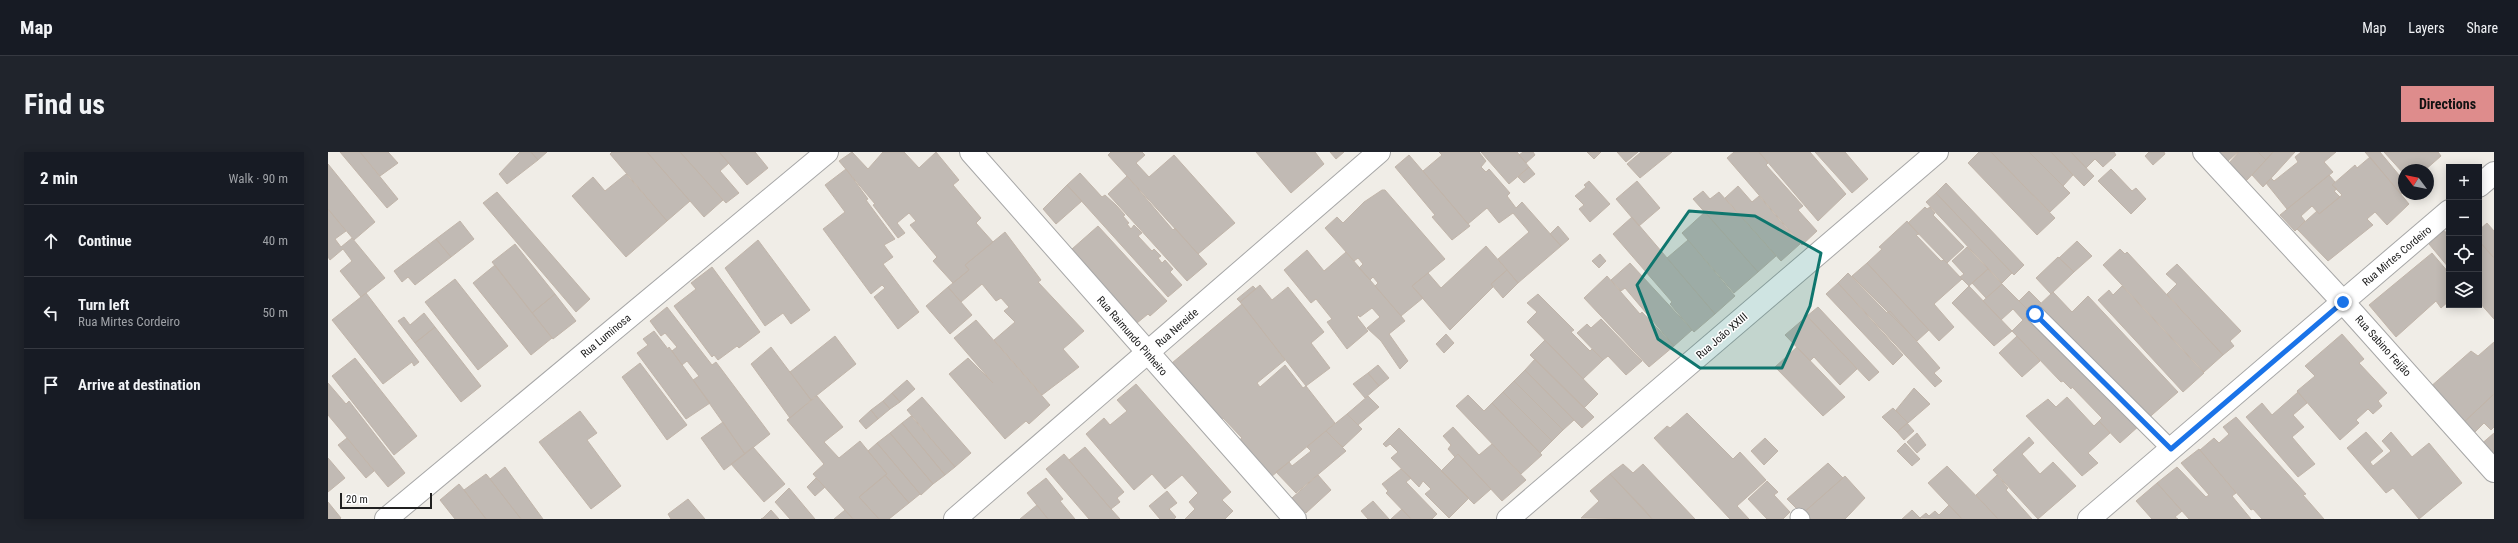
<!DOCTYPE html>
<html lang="en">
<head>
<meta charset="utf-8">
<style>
  body { margin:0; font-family:"Roboto Condensed",sans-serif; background:#20242c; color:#f1f3f6 }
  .controls { position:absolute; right:12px; top:12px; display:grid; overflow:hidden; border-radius:0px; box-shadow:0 2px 10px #0003 }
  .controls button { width:36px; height:36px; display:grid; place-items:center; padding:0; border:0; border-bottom:1px solid #363941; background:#171b24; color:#f1f3f6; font:20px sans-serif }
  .compass { position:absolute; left:2070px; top:12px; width:36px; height:36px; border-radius:50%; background:#171b24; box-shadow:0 2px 10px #0003; rotate:302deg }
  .scale { position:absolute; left:12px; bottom:10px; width:92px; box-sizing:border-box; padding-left:4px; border:2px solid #202020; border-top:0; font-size:11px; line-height:14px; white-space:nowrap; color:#202020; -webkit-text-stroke:3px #fff; paint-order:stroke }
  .stop { position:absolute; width:12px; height:12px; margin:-9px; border:3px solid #1a73e8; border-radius:50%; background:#fff }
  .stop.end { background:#1a73e8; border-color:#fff; box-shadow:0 1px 4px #0008 }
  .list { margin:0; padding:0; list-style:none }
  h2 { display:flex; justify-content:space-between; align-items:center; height:52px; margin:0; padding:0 16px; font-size:17px }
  h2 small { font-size:13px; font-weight:400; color:#9ea1a6 }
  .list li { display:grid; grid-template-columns:26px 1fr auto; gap:12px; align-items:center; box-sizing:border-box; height:72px; padding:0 16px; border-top:1px solid #363941 }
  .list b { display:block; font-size:15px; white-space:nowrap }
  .list p { margin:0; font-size:13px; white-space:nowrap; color:#9ea1a6 }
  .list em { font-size:13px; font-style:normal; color:#9ea1a6 }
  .icon { flex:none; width:22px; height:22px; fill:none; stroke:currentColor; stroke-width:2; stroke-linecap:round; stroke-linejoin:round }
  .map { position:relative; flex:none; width:2166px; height:367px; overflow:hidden; border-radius:0px }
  header { display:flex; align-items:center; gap:24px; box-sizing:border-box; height:56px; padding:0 20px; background:#171b24; border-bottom:1px solid #363941 }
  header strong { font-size:19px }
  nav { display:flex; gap:22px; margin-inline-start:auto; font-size:14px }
  .intro { display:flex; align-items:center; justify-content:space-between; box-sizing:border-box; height:96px; padding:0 24px }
  h1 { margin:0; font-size:28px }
  .button { padding:10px 18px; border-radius:0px; background:#de8c8c; color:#111; font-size:14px; font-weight:700 }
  main { display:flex; gap:24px; padding:0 24px }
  aside { flex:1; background:#171b24; border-radius:0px; box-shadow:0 2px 10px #0003 }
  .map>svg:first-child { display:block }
</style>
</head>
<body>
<header>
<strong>Map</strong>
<nav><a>Map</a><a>Layers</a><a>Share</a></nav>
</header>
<div class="intro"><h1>Find us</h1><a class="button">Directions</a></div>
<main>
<aside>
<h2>2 min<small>Walk · 90 m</small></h2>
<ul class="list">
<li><svg class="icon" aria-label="ahead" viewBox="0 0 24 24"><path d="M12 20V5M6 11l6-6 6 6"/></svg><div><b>Continue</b></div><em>40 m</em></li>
<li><svg class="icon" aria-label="left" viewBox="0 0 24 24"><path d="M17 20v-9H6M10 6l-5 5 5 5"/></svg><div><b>Turn left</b><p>Rua Mirtes Cordeiro</p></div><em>50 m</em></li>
<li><svg class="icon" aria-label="arrive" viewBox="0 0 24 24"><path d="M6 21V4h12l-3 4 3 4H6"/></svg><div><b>Arrive at destination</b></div></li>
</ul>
</aside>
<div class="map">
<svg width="2166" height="367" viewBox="0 0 2166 367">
  <rect width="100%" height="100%" fill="#f0ede7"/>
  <path fill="#c1bab4" stroke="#c1b5aa" d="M 12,0 L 32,0 L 70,47 L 59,56 Z
    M 32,0 L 60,0 L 70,11 L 52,24 Z
    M 192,0 L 203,0 L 210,8 L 179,32 L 171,22 Z
    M 203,0 L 219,0 L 210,8 Z
    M 284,0 L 319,0 L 362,49 L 339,69 L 282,2 Z
    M 319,0 L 352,0 L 395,48 L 376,65 Z
    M 352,0 L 391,0 L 401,11 L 392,19 L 411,41 L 398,51 Z
    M 391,0 L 427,0 L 440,16 L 419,33 Z
    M 524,0 L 540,17 L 555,0 L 576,0 L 591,16 L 608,0 L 631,28 L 625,33 L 653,66 L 648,71 L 665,90 L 637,113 L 641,118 L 625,131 L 605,109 L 609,105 L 582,73 L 588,69 L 581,61 L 569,71 L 577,81 L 570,86 L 545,53 L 547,52 L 511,9 Z
    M 783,0 L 814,0 L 817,3 L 808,11 L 821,25 L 846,3 L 907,71 L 870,102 L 780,3 Z
    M 928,0 L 987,0 L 996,12 L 963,41 Z
    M 1002,0 L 1016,0 L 1008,7 Z
    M 1111,0 L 1151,0 L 1158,9 L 1153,15 L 1158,20 L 1161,17 L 1182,41 L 1179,44 L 1188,56 L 1194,50 L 1233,94 L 1190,131 L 1170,107 L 1201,80 L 1185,61 L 1171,71 L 1159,56 L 1140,72 L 1095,19 L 1114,3 Z
    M 1153,0 L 1189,0 L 1201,15 L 1181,32 Z
    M 1195,0 L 1205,0 L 1207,3 L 1198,11 L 1191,3 Z
    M 1259,0 L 1273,0 L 1266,7 Z
    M 1289,0 L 1310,0 L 1298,10 Z
    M 1313,0 L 1344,0 L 1312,26 L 1299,12 Z
    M 1406,0 L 1431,0 L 1440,11 L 1438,13 L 1475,54 L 1470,58 L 1489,79 L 1474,93 L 1399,6 Z
    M 1431,0 L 1482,0 L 1518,42 L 1490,69 Z
    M 1487,0 L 1517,0 L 1540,27 L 1524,41 Z
    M 1651,0 L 1663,0 L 1727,66 L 1709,83 L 1640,11 Z
    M 1663,0 L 1701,0 L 1742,41 L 1722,60 Z
    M 1701,0 L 1723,0 L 1745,23 L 1735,34 Z
    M 1723,0 L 1743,0 L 1766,24 L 1756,34 Z
    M 1743,0 L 1786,0 L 1788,3 L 1775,15 L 1767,7 L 1758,16 Z
    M 1821,0 L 1836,0 L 1837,2 L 1825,13 L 1817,4 Z
    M 1892,0 L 1910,0 L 1900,9 Z
    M 1911,0 L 1930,0 L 1938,8 L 1918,29 L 1901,11 Z
    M 1930,0 L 1945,0 L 1938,8 Z
    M 1945,0 L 1967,0 L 1935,35 L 1924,23 Z
    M 1973,0 L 2008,0 L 1996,10 L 2005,20 L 1959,57 L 1938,31 L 1943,26 L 1946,29 L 1970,10 L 1967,5 Z
    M 2037,0 L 2052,0 L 2076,29 L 2076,40 L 2073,42 Z
    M 2056,0 L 2110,0 L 2113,4 L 2097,18 L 2076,18 L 2076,22 Z
    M 1081,3 L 1142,74 L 1124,88 L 1104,65 L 1107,63 L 1067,15 Z
    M 2042,5 L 2081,52 L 2059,73 L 2047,60 L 2039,67 L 2045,73 L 2000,109 L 1969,77 L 1989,59 L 1991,62 L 2014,43 L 2004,33 L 2027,13 L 2029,16 Z
    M 0,12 L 47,70 L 26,88 L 0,57 Z
    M 1201,15 L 1207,22 L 1196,31 L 1190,25 Z
    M 518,17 L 540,47 L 538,48 L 567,87 L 556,93 L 565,105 L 555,112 L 591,160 L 570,177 L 546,145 L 557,136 L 554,133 L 543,142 L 495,77 L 517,60 L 497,33 Z
    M 1783,17 L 1804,39 L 1808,36 L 1818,47 L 1803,62 L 1770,29 Z
    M 752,21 L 774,45 L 777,43 L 788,53 L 797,63 L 795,64 L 801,71 L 799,72 L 803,77 L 806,73 L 814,81 L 810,84 L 824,99 L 826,97 L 833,104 L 830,106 L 834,111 L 837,108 L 845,117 L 842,120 L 854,133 L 840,145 L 739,33 Z
    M 298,22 L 339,69 L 298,105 L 244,44 L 265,25 L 277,39 Z
    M 2001,23 L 2007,30 L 2004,33 L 2009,37 L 2006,39 L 2012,45 L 1991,62 L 1984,54 L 1973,64 L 1977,69 L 1967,79 L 1952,63 Z
    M 799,24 L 845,78 L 847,76 L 879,112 L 859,129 L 780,42 Z
    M 1261,29 L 1282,52 L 1262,70 L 1251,57 L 1256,53 L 1247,44 L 1258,35 L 1256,33 Z
    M 1309,29 L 1332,56 L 1311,74 L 1288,47 Z
    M 1618,31 L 1696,113 L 1686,123 L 1608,41 Z
    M 739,33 L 754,49 L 728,72 L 715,57 Z
    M 1410,34 L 1424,50 L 1431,44 L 1472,92 L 1453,109 L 1397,46 Z
    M 1054,38 L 1057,38 L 1117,107 L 1084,134 L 1095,146 L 1073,164 L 1047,134 L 1050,131 L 1045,125 L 1042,128 L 1031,116 L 1035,112 L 1030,106 L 1026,109 L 997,76 L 1009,65 L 1015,71 L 1036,50 Z
    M 1375,39 L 1382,47 L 1391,40 L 1448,104 L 1430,120 L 1365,47 Z
    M 169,40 L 262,147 L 248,160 L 155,51 Z
    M 1608,41 L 1684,121 L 1674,131 L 1598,50 Z
    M 1597,55 L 1599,57 L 1602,55 L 1607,61 L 1605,63 L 1636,95 L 1619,111 L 1580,71 Z
    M 0,57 L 18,79 L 7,87 L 13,95 L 24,86 L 57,126 L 33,145 L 12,119 L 24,109 L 15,97 L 2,108 L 0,105 Z
    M 1377,60 L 1430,120 L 1406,141 L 1354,81 Z
    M 1304,65 L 1387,162 L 1366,180 L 1342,152 L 1344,150 L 1285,82 Z
    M 132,69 L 146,87 L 123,105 L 108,87 Z
    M 1579,69 L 1591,82 L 1588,83 L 1613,109 L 1616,108 L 1634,127 L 1606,152 L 1626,175 L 1611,189 L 1539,111 L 1554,97 L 1551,95 Z
    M 2159,71 L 2166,79 L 2166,106 L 2151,89 L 2151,78 Z
    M 770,74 L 839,149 L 822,164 L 820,162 L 809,171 L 744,97 Z
    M 1230,74 L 1241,87 L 1233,94 L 1222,82 Z
    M 2116,79 L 2119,81 L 2121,79 L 2121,116 L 2101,92 Z
    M 677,80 L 713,128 L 710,130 L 756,179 L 735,197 L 751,215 L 714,243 L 666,188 L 687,170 L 676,159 L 681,155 L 673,146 L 668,149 L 654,132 L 633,150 L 620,135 L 641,118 L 637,113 Z
    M 108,87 L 123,105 L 87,133 L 80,125 L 74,130 L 66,119 Z
    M 430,88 L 482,158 L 463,172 L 455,161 L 437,174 L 397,116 Z
    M 1360,88 L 1407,144 L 1387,162 L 1339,106 Z
    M 1749,89 L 1764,104 L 1746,120 L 1731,106 Z
    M 2151,89 L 2166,106 L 2166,167 L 2151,150 Z
    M 187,92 L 227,142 L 204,161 L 164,110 Z
    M 1158,94 L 1179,118 L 1163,132 L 1165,135 L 1122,178 L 1084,134 L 1100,121 L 1113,136 Z
    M 1639,95 L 1660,117 L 1641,134 L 1632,125 L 1636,122 L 1624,109 Z
    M 1792,97 L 1797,102 L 1799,100 L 1895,203 L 1876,220 L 1775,113 Z
    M 979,98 L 996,119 L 1018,100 L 1073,164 L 1077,169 L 1061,182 L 1080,209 L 1072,217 L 1053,189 L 1039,176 L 1052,165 L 1044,156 L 1032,165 L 1030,163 L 1029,165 L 1040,179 L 1019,197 L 999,170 L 1004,167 L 988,147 L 983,151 L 956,118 Z
    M 2104,101 L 2121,121 L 2121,149 L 2113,156 L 2108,149 L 2068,185 L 2041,153 Z
    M 1272,102 L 1278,109 L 1271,116 L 1264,109 Z
    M 1730,105 L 1746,120 L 1723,142 L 1708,126 Z
    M 1302,111 L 1364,178 L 1346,194 L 1297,136 L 1293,139 L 1283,128 Z
    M 1539,111 L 1601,178 L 1589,189 L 1524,124 Z
    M 1849,112 L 1913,179 L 1902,189 L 1906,194 L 1895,203 L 1839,142 L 1849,132 L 1838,122 Z
    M 167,113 L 224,186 L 203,203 L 145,131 Z
    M 384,115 L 432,180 L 411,196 L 409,194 L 390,208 L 386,203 L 384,205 L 346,154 L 368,137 L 363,131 Z
    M 1660,117 L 1674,132 L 1658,146 L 1644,131 Z
    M 1179,118 L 1190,131 L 1175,146 L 1163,132 Z
    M 1520,121 L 1559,161 L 1562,159 L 1612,216 L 1606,221 L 1614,229 L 1607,235 L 1510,131 Z
    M 1279,124 L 1312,162 L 1314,160 L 1346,194 L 1321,215 L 1256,146 Z
    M 127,127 L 180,194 L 150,218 L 97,150 Z
    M 1510,131 L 1575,203 L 1565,213 L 1498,142 Z
    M 1674,132 L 1703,161 L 1695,168 L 1685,157 L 1673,168 L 1655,149 Z
    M 932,133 L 944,148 L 960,135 L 996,180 L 983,191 L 1002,216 L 978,234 L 912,150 Z
    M 925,134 L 928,137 L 912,150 L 909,147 Z
    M 1641,134 L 1684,179 L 1666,194 L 1624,151 Z
    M 1794,134 L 1876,221 L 1855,240 L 1770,148 L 1781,138 L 1785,143 Z
    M 620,135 L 644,163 L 622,182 L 598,154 Z
    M 1701,139 L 1713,151 L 1703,161 L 1691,149 Z
    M 1725,140 L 1744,160 L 1760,144 L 1850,240 L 1816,270 L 1708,156 Z
    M 38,141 L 91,210 L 86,214 L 84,210 L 55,232 L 4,168 Z
    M 227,142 L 248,169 L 225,187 L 204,161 Z
    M 1210,142 L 1246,178 L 1243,180 L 1262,199 L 1264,197 L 1275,208 L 1255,227 L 1199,170 L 1209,160 L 1199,151 Z
    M 914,152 L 957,208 L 929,231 L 932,235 L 957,213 L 975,236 L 978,234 L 1007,271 L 943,325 L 910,289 L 914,286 L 895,266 L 893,267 L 844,211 Z
    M 339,155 L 384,213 L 388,210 L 442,282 L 417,302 L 365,228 L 371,224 L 359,209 L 354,213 L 344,199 L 349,195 L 337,181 L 333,184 L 322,169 Z
    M 1490,155 L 1551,220 L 1541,229 L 1479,164 Z
    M 96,161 L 107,175 L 87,191 L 70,169 L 76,165 L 82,173 Z
    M 1700,163 L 1812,273 L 1792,291 L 1771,269 L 1774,266 L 1744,235 L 1743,237 L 1735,229 L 1733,230 L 1684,179 Z
    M 1479,164 L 1529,217 L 1512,233 L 1486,205 L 1482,209 L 1457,183 Z
    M 1273,167 L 1314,209 L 1298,223 L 1280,204 L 1275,208 L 1249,181 L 1259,172 L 1263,176 Z
    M 648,168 L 722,253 L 701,272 L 698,269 L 677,287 L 621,222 L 640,206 L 665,231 L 626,186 Z
    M 107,175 L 153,234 L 133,250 L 87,191 Z
    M 326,179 L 340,197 L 341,195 L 382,251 L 358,267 L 309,201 L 320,193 L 315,187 Z
    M 1118,182 L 1126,191 L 1116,201 L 1108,192 Z
    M 2014,182 L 2036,207 L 2031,211 L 2059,241 L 2050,249 L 2054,254 L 2045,262 L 2040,257 L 2028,268 L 2031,271 L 2012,288 L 1969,239 L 1987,224 L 1977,214 Z
    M 507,184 L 528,212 L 483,248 L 462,220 Z
    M 1689,184 L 1712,209 L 1694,225 L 1671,201 Z
    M 1217,188 L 1270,242 L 1256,256 L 1202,203 Z
    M 2166,190 L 2166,242 L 2134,272 L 2101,236 L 2143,199 L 2150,204 Z
    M 443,195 L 483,248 L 462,266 L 423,212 Z
    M 1469,195 L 1517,245 L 1495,264 L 1447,215 Z
    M 27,206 L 89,284 L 66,303 L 4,224 Z
    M 1207,207 L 1266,265 L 1254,276 L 1197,218 Z
    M 312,211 L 359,273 L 339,288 L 294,225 Z
    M 1050,213 L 1061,226 L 1051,234 L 1040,221 Z
    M 1197,218 L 1246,268 L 1235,278 L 1186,229 Z
    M 1040,221 L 1051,234 L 1037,246 L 1025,232 Z
    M 579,228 L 587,237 L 572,250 L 564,241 Z
    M 1186,229 L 1235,278 L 1224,289 L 1175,240 Z
    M 0,231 L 18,252 L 21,249 L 77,321 L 60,335 L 0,263 Z
    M 808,232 L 903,340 L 894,348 L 905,359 L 897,367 L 857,367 L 867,357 L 861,350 L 870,341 L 854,323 L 837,337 L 824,322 L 806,338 L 758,282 L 776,266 L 782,273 L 799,259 L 789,248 Z
    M 1586,236 L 1602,252 L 1580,271 L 1568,258 Z
    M 1175,240 L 1224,289 L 1212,301 L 1164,251 Z
    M 1970,240 L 1979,251 L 1965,263 L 1976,275 L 1964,285 L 1987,312 L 1970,325 L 1918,265 L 1934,251 L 1944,263 Z
    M 564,241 L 572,250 L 562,257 L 555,249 Z
    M 2166,242 L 2166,275 L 2163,278 L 2156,271 L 2144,283 L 2134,272 Z
    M 1140,243 L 1156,259 L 1164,251 L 1214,303 L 1193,322 L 1128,254 Z
    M 489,244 L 515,275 L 496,290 L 511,306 L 532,289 L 559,322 L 531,345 L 551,367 L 525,367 L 485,322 L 496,312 L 459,268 Z
    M 1040,244 L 1051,255 L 1030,273 L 1019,262 Z
    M 594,245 L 643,301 L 627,315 L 579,258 Z
    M 1739,245 L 1766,274 L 1771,269 L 1782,281 L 1760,301 L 1770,311 L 1754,324 L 1698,264 L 1720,247 L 1728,255 Z
    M 555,249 L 562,257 L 550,267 L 543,258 Z
    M 1565,256 L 1580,271 L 1569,280 L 1554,265 Z
    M 543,258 L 550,267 L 538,277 L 531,269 Z
    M 252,259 L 269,281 L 259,288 L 293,334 L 263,357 L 211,290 Z
    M 1359,261 L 1405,307 L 1412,300 L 1438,328 L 1409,354 L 1421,367 L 1402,367 L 1326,286 L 1339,274 L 1342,276 Z
    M 1019,262 L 1034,277 L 1015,295 L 998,279 Z
    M 583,264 L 627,315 L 617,323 L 574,271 Z
    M 1908,265 L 1978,342 L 1975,343 L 1996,367 L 1934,367 L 1925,357 L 1923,358 L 1872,298 L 1886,286 L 1891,291 L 1901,282 L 1895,275 Z
    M 395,270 L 417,302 L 396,318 L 373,286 Z
    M 574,271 L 617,323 L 605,332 L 562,281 Z
    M 1579,271 L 1586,279 L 1576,288 L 1569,280 Z
    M 1125,275 L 1151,303 L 1164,292 L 1198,328 L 1174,349 L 1130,302 L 1127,305 L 1120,297 L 1123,293 L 1115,284 Z
    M 1071,276 L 1141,346 L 1121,366 L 1097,342 L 1103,337 L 1095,329 L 1091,335 L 1063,306 L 1070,300 L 1062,292 L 1058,295 L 1055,292 Z
    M 998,279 L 1018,299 L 968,341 L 948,320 L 961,310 L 964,314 L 983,299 L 979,295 Z
    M 2038,280 L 2055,299 L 2042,310 L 2045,314 L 2063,299 L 2054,289 L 2063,280 L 2084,305 L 2101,291 L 2134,331 L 2091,367 L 2065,336 L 2058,341 L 2019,296 Z
    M 562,281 L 605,332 L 593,343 L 549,291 Z
    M 1589,281 L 1598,293 L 1589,301 L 1579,290 Z
    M 2166,281 L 2166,310 L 2151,294 Z
    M 1701,285 L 1706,291 L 1694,302 L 1712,322 L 1725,310 L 1748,334 L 1710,367 L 1665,318 Z
    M 19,286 L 46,319 L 38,326 L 10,293 Z
    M 1437,286 L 1450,299 L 1436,313 L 1423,299 Z
    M 549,291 L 592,342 L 581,351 L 557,323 L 559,322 L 540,299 Z
    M 1577,291 L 1592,307 L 1584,314 L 1569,299 Z
    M 425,295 L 457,332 L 436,350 L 403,312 Z
    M 757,295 L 796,340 L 789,346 L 792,350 L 783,357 L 741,308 Z
    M 1871,297 L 1908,341 L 1904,344 L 1923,367 L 1861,367 L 1829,331 L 1849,315 L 1878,345 L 1881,343 L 1853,311 Z
    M 736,302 L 783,357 L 792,367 L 761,367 L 718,317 Z
    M 1130,302 L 1163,337 L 1146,352 L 1113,319 Z
    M 0,306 L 17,326 L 0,340 Z
    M 1500,311 L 1515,326 L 1474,362 L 1459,347 Z
    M 1295,312 L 1305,321 L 1315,312 L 1367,367 L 1324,367 L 1282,322 Z
    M 1619,314 L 1659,355 L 1670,367 L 1634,367 L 1600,331 Z
    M 177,315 L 215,367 L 193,367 L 162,327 Z
    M 1073,317 L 1083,326 L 1078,330 L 1109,362 L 1104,367 L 1083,367 L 1058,341 L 1060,339 L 1054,332 Z
    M 158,322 L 159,323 L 193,367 L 158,367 L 136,338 Z
    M 1282,322 L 1315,356 L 1324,367 L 1253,366 L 1271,349 L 1262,339 Z
    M 557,323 L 581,351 L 561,367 L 551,367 L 531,345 Z
    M 990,323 L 1003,338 L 978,361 L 964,346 Z
    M 1669,323 L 1680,336 L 1678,338 L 1704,367 L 1670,367 L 1648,343 Z
    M 1517,324 L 1537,346 L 1521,363 L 1517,367 L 1476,367 L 1474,362 Z
    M 488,326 L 497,335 L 487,344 L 479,335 Z
    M 718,326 L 735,347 L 732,349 L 747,367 L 720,367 L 699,341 Z
    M 1439,329 L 1450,340 L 1446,343 L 1462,360 L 1455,367 L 1439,367 L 1420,347 Z
    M 1829,331 L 1854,359 L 1847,365 L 1850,367 L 1824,367 L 1808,349 Z
    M 131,332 L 136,338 L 158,367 L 127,367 L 112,348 Z
    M 461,336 L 487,367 L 462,367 L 447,350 Z
    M 839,339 L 849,351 L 841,357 L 848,365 L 846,367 L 832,367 L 821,354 Z
    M 360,347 L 377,367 L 343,367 L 340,362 Z
    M 1045,349 L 1061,367 L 1040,367 L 1033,359 Z
    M 0,350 L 13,366 L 12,367 L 0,367 Z
    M 709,353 L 720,367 L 692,367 Z
    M 1621,353 L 1634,367 L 1592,366 L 1598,361 L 1601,364 L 1607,359 L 1611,363 Z
    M 1074,357 L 1083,367 L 1063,367 Z
    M 443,358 L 451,367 L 433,367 L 435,366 Z
    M 517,358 L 525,367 L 506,367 Z
    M 1584,358 L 1593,367 L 1574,367 Z"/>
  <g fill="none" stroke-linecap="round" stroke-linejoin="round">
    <g stroke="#a7a7a7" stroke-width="19">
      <path id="service" d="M 1707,162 L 1843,297
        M 1471,365 L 1473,367"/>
    </g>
    <g stroke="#a7a7a7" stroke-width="24">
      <path id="minor" d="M 1876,0 L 2015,150 L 2166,319
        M 2151,34 L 2166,21
        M 58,367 L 499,0
        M 627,367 L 1051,0
        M 1180,367 L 1609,0
        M 1761,367 L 2121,59"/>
    </g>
    <g stroke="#a7a7a7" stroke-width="24">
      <path id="tertiary" d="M 643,0 L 967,367"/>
    </g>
    <use href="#service" stroke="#fff" stroke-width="17"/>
    <use href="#minor" stroke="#fff" stroke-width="22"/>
    <use href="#tertiary" stroke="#fff" stroke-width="22"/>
  </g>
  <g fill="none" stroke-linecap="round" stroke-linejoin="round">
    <path stroke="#1a73e8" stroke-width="5" d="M 1707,162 L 1843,297 L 2015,150"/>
  </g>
  <path fill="#0f766e" fill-opacity="0.2" stroke="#0f766e" stroke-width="3" stroke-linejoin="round" d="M 1361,59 L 1427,64 L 1493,101 L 1482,154 L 1454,216 L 1372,216 L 1330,187 L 1309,133 Z"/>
  <g text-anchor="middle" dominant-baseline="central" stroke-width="3" stroke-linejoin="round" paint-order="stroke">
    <g font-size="11" fill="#202020" stroke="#fff">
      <text transform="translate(2069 104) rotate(-40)">Rua Mirtes Cordeiro</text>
      <text transform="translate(849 176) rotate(-41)">Rua Nereide</text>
      <text transform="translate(278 184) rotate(-40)">Rua Luminosa</text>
      <text transform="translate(804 184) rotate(49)">Rua Raimundo Pinheiro</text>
      <text transform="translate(1394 184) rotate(-41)">Rua João XXIII</text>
      <text transform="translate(2055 194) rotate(48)">Rua Sabino Feijão</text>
    </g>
  </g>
</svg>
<div class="controls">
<button>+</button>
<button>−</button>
<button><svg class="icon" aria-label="locate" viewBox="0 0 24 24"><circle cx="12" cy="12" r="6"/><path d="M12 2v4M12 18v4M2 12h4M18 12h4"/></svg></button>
<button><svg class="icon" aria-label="layers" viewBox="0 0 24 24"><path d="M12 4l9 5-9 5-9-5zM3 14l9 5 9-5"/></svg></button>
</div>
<svg class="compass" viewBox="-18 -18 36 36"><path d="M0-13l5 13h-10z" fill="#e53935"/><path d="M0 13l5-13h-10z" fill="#9ea1a6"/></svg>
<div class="scale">20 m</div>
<div class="stop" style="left:1707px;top:162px"></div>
<div class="stop end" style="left:2015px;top:150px"></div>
</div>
</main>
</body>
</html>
